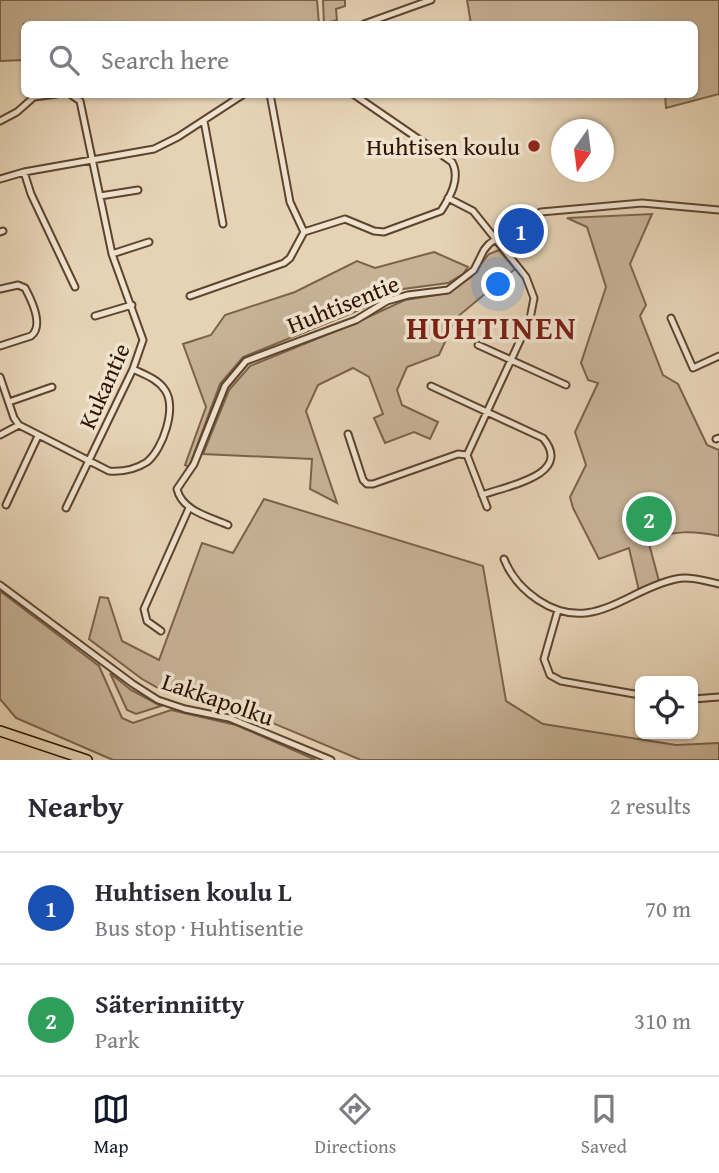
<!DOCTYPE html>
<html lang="en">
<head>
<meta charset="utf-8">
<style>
  body { margin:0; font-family:"Gentium Book Plus",serif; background:#f2f2f3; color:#2b2b33 }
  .controls { position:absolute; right:21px; bottom:21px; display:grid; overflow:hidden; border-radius:10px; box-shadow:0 2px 5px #0004 }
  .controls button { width:63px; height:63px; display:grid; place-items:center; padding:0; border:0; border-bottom:2px solid #e1e1e2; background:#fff; color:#2b2b33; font:35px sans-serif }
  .compass { position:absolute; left:551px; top:119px; width:63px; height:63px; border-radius:50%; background:#fff; box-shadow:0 2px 5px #0004; rotate:194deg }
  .you { position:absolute; left:499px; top:285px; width:24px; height:24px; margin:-18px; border:5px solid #fff; border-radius:50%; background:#1a73e8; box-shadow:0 0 0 10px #1a73e833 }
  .badge { display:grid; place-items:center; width:46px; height:46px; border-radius:50%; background:#111827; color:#fff; font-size:23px; font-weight:700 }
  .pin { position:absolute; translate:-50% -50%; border:4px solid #fff; box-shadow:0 2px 7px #0006 }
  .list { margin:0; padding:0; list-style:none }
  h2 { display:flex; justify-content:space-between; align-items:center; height:91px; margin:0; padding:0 28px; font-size:30px }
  h2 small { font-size:23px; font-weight:400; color:#7c7c81 }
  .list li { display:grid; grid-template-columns:46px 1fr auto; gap:21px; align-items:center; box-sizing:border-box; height:112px; padding:0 28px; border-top:2px solid #e1e1e2 }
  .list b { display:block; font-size:26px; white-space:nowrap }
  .list p { margin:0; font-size:23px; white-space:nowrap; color:#7c7c81 }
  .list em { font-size:23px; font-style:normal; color:#7c7c81 }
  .icon { flex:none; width:38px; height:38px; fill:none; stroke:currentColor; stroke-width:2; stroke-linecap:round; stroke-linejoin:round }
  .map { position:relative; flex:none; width:719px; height:760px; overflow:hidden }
  .search { position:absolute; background:#fff; box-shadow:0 2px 5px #0004; left:21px; right:21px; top:21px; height:77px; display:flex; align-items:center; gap:18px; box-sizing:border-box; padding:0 24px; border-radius:10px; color:#7c7c81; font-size:26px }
  .sheet { height:315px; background:#fff }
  nav { display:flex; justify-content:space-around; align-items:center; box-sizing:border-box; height:98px; border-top:2px solid #e1e1e2; background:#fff; font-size:19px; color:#7c7c81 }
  nav a { display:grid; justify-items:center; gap:4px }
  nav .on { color:#111827 }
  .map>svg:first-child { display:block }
</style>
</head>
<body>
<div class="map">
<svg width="719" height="760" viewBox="0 0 719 760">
  <rect width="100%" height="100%" fill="#e6d3b5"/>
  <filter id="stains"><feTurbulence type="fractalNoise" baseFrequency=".00286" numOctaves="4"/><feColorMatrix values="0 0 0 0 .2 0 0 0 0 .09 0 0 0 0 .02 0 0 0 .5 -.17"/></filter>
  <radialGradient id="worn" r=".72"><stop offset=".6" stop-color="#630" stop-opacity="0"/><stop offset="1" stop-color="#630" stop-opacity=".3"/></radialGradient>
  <path fill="#c7b296" stroke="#7c624b" stroke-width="2" d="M 0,0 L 317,0 L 319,24 L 24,24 L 24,60 L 0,61 Z
    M 323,0 L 345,0 L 345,6 L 336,9 L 337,20 L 324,24 Z
    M 467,0 L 719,0 L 719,94 L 666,108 L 665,95 L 694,94 L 694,24 L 471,24 Z
    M 652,214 L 630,264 L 646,305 L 640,316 L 663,375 L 678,384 L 707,445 L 719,450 L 719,536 C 691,530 675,531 648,540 L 659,581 L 639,591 L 629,548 L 599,559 L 573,508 L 570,497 L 586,465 L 575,432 L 598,383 L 588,380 L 581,363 L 606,287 L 587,227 L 567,218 Z
    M 499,250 L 515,269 L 456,318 L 439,355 L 407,367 L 397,390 L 402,405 L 438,422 L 430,439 L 414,432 L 385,443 L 374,418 L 383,414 L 369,377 L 353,368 L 318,385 L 306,411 L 337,503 L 310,489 L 312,459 L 203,454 L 229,390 L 250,366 L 353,324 L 405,300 L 448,293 L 471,277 L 489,254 Z
    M 434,252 L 468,267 L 463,274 L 448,283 L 403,289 L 352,313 L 243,357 L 220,384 L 189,467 L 185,465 L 206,407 L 183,344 L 211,335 L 225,315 L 295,292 L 357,261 L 375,268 Z
    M 264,499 L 483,566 L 506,701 L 543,724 L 676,745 L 719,743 L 719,760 L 361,760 L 232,706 L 195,700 L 167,693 L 142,679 L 89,639 L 100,597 L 108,598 L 122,641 L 159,660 L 202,543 L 233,553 Z
    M 0,591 L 99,666 L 122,718 L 133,723 L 171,710 L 236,725 L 316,760 L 113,760 L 16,718 L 0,699 Z
    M 110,673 L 131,690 L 161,706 L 136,714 L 127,710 Z"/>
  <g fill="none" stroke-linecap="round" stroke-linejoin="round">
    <g stroke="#5e432d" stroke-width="9">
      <path id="minor" d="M 364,24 L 431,0
        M 270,94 L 290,202 L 304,232
        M 0,121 L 17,112 L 34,97 L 57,94
        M 204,121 L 223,224
        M 24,172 L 31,194 L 75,287
        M 0,179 L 24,172 L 154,149 L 178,137 L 244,94
        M 100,196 L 138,190
        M 448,198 L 473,211 L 526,277 L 534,298 L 530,319 L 467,455 L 487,507
        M 0,232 L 3,231
        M 112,254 L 149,242
        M 0,289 L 18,285 L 25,288 C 32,301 44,326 31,336 L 0,346
        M 190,296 L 284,263 L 290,258 L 304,232 L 345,219 L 374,231 L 384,232 L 441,211 C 450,197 461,178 452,162 L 353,94
        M 95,316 L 132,305
        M 671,318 L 693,368 L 719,356
        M 478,345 L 566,385
        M 0,377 L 14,418 L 19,425 L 109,471 C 122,472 136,469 147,462 C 163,449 177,408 165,390 C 158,379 145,375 133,369
        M 431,386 L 543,438 C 574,475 507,486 482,495
        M 9,402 L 52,387
        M 348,434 L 363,480 L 367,484 L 373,484 L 458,454 L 467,455
        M 0,435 L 19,425
        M 716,439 L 719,438
        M 6,505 L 38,436
        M 66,508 L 133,369 L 143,340 L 112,254 L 80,101 L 70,94
        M 228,525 C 210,517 182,511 177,489 L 194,464 L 225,386 L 246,361 L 356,320 L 387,301 L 408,295 L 448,290 L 474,270 L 484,250 L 489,244 L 512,227 L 541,212 L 642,203 L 719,210
        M 504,559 C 511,577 523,590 538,600 C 592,636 627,589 676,579 C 690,576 705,581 719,584
        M 0,585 L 133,684 L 158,700 L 185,709 L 229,718 L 331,760
        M 558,610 L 544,659 L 550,675 L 561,681 L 640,695
        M 161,631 L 147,621 L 144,609 L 189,508
        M 693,699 L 719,697"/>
    </g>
    <g stroke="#301300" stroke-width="12">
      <path id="motorway" d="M 0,731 L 87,760"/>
    </g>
    <use href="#minor" stroke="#efe2cf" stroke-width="5"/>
    <use href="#motorway" stroke="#e6d3b5" stroke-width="9"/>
  </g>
  <circle fill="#8f2418" stroke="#efe2cf" stroke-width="2.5" cx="534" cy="146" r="7"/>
  <g text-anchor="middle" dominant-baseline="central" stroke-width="7" stroke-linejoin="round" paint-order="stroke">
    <g font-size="24" fill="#301300" stroke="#efe2cf" text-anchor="end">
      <text x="520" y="146">Huhtisen koulu</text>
    </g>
    <g font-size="24" fill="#301300" stroke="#efe2cf">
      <text transform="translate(343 304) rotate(-22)">Huhtisentie</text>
      <text transform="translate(104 386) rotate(-66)">Kukantie</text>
      <text transform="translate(218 699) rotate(19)">Lakkapolku</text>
    </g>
    <g font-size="32" font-weight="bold" letter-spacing="2" fill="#7a1f14" stroke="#efe2cf">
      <text x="492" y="327">HUHTINEN</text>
    </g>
  </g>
  <rect width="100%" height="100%" filter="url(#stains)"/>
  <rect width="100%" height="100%" fill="url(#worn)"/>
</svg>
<div class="controls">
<button><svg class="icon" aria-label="locate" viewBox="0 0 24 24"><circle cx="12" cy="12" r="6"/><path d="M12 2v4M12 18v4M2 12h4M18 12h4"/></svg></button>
</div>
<svg class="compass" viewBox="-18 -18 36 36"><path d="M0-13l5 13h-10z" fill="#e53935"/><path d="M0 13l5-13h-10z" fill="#7c7c81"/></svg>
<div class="you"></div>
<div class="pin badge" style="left:521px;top:231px;background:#1a4fb4">1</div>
<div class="pin badge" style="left:649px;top:519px;background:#2e9e5b">2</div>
<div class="search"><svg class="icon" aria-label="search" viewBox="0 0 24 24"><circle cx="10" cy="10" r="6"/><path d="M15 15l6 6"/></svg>Search here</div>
</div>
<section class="sheet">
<h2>Nearby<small>2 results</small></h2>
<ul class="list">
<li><span class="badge" style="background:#1a4fb4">1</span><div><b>Huhtisen koulu L</b><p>Bus stop · Huhtisentie</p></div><em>70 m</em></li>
<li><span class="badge" style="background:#2e9e5b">2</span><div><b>Säterinniitty</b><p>Park</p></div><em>310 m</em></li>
</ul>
</section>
<nav>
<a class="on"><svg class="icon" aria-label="map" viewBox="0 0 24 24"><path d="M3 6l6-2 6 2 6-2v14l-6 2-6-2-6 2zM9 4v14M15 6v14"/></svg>Map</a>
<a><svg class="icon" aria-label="directions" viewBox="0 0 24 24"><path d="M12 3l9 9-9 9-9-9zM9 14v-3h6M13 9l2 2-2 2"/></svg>Directions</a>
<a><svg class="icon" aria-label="saved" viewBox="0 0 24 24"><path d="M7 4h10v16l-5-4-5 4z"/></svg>Saved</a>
</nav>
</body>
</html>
